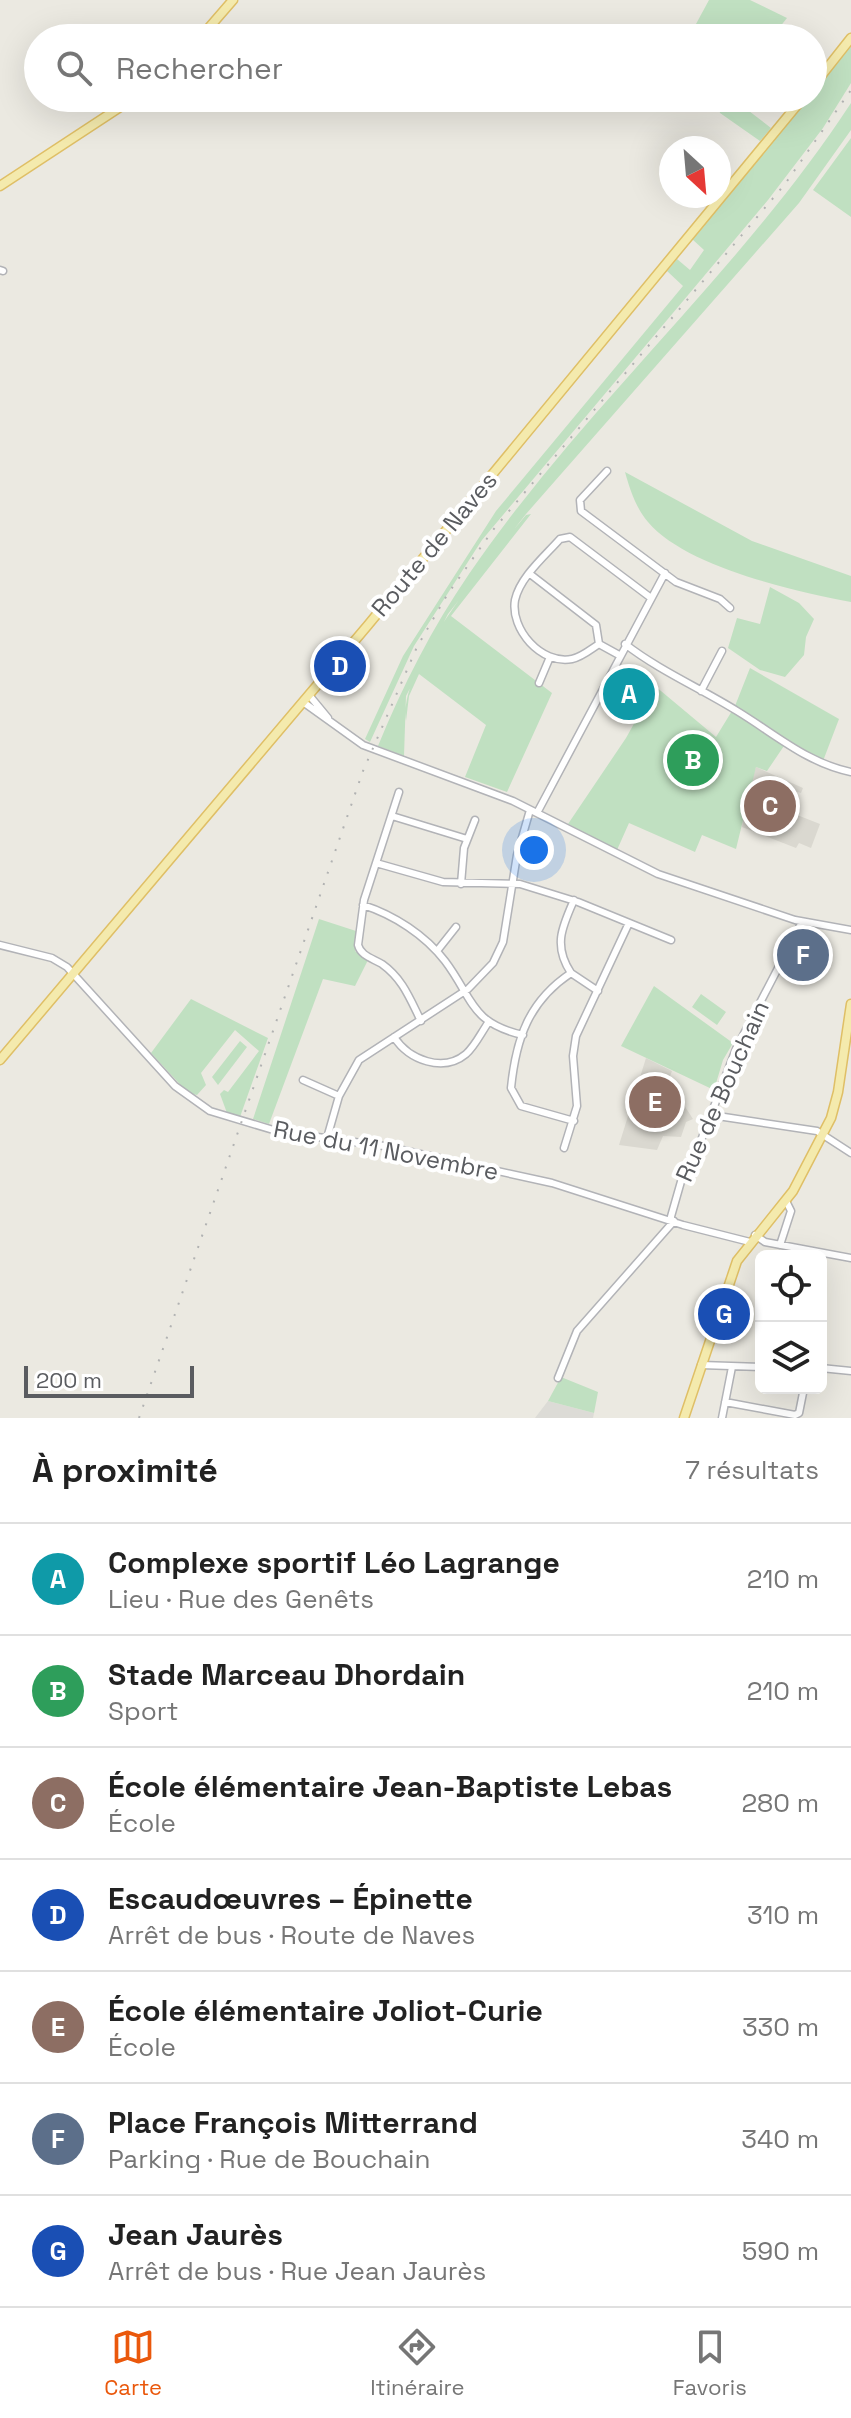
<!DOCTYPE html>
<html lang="fr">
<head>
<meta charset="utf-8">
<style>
  body { margin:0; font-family:"Space Grotesk",sans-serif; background:#f2f2f2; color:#222 }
  .controls { position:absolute; right:24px; bottom:24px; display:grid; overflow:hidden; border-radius:12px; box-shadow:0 8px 32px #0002 }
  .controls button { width:72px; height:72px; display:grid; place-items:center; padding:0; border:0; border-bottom:2px solid #e0e0e0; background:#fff; color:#222; font:40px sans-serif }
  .compass { position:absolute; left:659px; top:136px; width:72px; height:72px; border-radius:50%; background:#fff; box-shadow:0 8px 32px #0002; rotate:154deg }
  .scale { position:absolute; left:24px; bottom:20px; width:170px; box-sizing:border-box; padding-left:8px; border:4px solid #5a5c60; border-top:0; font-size:22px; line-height:28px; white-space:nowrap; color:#5a5c60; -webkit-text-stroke:6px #fff; paint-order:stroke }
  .you { position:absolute; left:534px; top:850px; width:28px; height:28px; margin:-20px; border:6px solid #fff; border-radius:50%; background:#1a73e8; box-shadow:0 0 0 12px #1a73e833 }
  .badge { display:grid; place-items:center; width:52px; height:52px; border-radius:50%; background:#ea580c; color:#fff; font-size:26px; font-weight:700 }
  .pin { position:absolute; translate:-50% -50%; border:4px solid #fff; box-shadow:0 2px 8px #0006 }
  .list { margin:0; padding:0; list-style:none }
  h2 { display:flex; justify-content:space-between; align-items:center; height:104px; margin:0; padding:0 32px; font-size:34px }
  h2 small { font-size:26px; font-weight:400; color:#767676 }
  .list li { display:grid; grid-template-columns:52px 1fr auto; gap:24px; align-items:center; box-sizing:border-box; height:112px; padding:0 32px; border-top:2px solid #e0e0e0 }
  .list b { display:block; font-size:30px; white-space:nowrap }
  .list p { margin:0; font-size:26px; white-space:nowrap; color:#767676 }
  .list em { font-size:26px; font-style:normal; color:#767676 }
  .icon { flex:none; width:44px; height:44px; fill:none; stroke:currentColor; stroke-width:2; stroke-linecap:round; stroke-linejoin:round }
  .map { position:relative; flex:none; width:851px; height:1418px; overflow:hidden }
  .search { position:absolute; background:#fff; box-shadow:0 8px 32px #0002; left:24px; right:24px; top:24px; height:88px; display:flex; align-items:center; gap:20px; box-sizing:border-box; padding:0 28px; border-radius:44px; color:#767676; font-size:30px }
  .sheet { height:888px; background:#fff }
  nav { display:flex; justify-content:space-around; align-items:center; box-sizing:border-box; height:112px; border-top:2px solid #e0e0e0; background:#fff; font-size:22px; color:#767676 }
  nav a { display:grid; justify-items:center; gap:4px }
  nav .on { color:#ea580c }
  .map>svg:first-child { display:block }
</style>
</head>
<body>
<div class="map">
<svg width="851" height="1418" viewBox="0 0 851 1418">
  <rect width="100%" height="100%" fill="#ebe9e1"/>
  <path fill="#dcdbd6" d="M 548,1401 L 594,1413 L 593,1418 L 535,1418 Z"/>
  <path fill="#dad8d0" d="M 756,767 L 803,788 L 801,793 L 791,790 L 789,795 L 797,799 L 792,813 L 820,824 L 811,848 L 799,843 L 796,848 L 742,827 L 746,797 Z
    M 646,1058 L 672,1071 L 662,1097 L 684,1105 L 693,1119 L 686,1122 L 681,1137 L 663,1136 L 657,1150 L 619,1145 Z"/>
  <path fill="#c0e0c1" d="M 709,0 L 750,0 L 787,18 L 779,28 L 791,36 L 690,35 Z
    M 851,46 L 851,83 L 823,128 L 768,200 L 482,540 L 414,646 L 370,742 L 365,739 L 403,656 L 496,511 L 683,286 L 667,271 L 677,259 L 690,270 L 704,250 L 692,239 L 809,98 L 813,98 L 813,93 Z
    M 716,98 L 732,98 L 771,128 L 760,141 L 720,113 Z
    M 851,103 L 851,130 L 799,203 L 526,514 L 448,614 L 406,696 L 404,756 L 378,746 C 403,685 432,628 469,574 C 583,407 740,273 851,103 Z
    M 851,138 L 851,217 L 813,190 Z
    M 625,472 L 752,541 L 851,576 L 851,602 C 794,591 686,567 648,522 C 636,508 630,490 625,472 Z
    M 531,514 L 451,616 L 552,693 L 507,792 L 465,777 L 486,725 L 419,674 L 409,696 L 406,721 C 398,666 491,557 526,515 Z
    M 770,587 L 799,603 L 814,619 L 806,637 L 804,655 L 785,677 L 760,670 L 728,648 L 737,618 L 760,624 Z
    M 750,668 L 839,719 L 823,761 L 788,740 L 767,771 L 756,767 L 736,849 L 702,835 L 695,852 L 629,823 L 617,850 L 568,824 L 626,738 L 655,686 L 716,737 L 735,706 Z
    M 319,919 L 356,931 L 355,951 L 368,960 L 355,986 L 323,979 L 269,1124 L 253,1119 Z
    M 654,986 L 733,1043 L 723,1060 L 714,1090 L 621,1046 Z
    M 701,994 L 726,1012 L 717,1025 L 692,1007 Z
    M 191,999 L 268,1038 L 240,1117 L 227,1113 L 220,1094 L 224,1090 L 228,1092 L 259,1051 L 235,1030 L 201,1073 L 206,1085 L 197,1095 L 188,1093 L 151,1053 Z
    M 240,1041 L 247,1047 L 218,1085 L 212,1077 Z
    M 561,1377 L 598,1392 L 594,1413 L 548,1401 Z"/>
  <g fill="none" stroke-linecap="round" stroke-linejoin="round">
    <g stroke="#b2b3b7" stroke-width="9">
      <path id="minor" d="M 0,270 L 3,271
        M 607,471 L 580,500 L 581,511 L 676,582 L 720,599 L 730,608
        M 530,574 L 596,625 L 599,644
        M 599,644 C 591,649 582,657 572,659 C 541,665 510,629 515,600 C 520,577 545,556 560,539 L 570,537 L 651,598
        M 599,644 L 619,655
        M 625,644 C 660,671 700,688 737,711 C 775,734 807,763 851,772
        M 539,683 L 550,657
        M 701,691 L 722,651
        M 309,695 L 328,718
        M 303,702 L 363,745 L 513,801 L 658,874 L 795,920 L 851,930
        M 399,792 L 364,900 L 358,945 C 361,956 372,958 382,964 C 403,979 410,999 421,1021
        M 537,813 L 665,573
        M 392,816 L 467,839
        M 376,863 L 443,882 L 520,884 L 578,902 L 671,940
        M 461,884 L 464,848 L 475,820
        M 363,905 C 394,915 425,935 445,961 C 473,998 470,1023 523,1035
        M 0,945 L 52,958 L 67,967 L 175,1086 L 210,1111 L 280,1132 L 384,1146 L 552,1183 L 683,1225 L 750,1242
        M 437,951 L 456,927
        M 571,973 L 598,991
        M 394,1037 C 409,1060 443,1073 466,1054 C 475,1046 481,1033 488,1023
        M 303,1080 L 339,1096
        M 711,1115 L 817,1131 L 851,1153
        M 574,1121 L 521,1106 L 511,1088 C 516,1038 529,1001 571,973 C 553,946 562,927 574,900
        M 327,1138 L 339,1096 L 359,1060 L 468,989 L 493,963 L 503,942 L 517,855 L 530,810
        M 564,1148 L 577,1106 L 573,1056 L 576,1036 L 628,925
        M 670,1220 L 682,1178 L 700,1143 L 736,1049 L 802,922
        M 755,1235 L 765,1242 L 851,1258
        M 780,1245 L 791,1211 L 786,1201
        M 701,1365 L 761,1367
        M 821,1368 L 851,1371
        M 558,1378 L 577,1331 L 674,1221
        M 725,1402 L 795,1415 L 799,1413 L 804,1388
        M 722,1418 L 732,1367"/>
    </g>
    <g stroke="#dfbf66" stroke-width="11">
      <path id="major" d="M 200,38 L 233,0
        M 813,86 L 851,38
        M 0,186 L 134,98
        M 0,1060 L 368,625 L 803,98
        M 684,1418 L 737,1261 L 793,1191 L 831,1118 L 838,1092 L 851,1004"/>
    </g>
    <use href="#minor" stroke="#fff" stroke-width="6"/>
    <use href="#major" stroke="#f4eaad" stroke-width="8"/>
    <path stroke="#b1b2b2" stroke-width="2" stroke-dasharray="2 10" stroke-linecap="butt" d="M 139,1418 L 363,771 L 417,647 L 447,595 L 493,530 L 785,184 L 851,90"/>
  </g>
  <g text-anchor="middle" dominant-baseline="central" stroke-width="8" stroke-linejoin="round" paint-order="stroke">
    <g font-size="24" fill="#5a5c60" stroke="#fff">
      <text transform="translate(434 544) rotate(-50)">Route de Naves</text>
      <text transform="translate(722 1091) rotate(-66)">Rue de Bouchain</text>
      <text transform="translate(386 1150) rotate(11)">Rue du 11 Novembre</text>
    </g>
  </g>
</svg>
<div class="controls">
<button><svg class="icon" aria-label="locate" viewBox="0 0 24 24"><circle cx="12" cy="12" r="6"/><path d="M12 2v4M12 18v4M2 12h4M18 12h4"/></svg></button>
<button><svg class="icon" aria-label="layers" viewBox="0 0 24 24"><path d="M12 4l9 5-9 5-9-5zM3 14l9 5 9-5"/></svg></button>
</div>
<svg class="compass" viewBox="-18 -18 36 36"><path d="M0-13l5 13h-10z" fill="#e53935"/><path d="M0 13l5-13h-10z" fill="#767676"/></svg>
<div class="scale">200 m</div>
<div class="you"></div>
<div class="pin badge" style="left:629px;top:694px;background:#0f9aa8">A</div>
<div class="pin badge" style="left:693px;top:760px;background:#2e9e5b">B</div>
<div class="pin badge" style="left:770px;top:806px;background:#8d6e63">C</div>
<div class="pin badge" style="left:340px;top:666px;background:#1a4fb4">D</div>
<div class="pin badge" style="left:655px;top:1102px;background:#8d6e63">E</div>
<div class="pin badge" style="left:803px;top:955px;background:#5c6f8a">F</div>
<div class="pin badge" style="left:724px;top:1314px;background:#1a4fb4">G</div>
<div class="search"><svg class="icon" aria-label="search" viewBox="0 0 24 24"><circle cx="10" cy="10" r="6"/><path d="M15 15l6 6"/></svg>Rechercher</div>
</div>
<section class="sheet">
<h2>À proximité<small>7 résultats</small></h2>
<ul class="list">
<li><span class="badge" style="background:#0f9aa8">A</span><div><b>Complexe sportif Léo Lagrange</b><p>Lieu · Rue des Genêts</p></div><em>210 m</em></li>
<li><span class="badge" style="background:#2e9e5b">B</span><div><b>Stade Marceau Dhordain</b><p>Sport</p></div><em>210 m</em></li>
<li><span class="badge" style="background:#8d6e63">C</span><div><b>École élémentaire Jean-Baptiste Lebas</b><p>École</p></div><em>280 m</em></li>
<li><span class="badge" style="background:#1a4fb4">D</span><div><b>Escaudœuvres – Épinette</b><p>Arrêt de bus · Route de Naves</p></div><em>310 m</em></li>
<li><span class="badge" style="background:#8d6e63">E</span><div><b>École élémentaire Joliot-Curie</b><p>École</p></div><em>330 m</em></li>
<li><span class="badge" style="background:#5c6f8a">F</span><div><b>Place François Mitterrand</b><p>Parking · Rue de Bouchain</p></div><em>340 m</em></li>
<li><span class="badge" style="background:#1a4fb4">G</span><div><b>Jean Jaurès</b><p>Arrêt de bus · Rue Jean Jaurès</p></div><em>590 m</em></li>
</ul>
</section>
<nav>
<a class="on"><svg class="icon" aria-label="map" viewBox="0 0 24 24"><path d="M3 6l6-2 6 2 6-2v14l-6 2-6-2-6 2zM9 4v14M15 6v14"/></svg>Carte</a>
<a><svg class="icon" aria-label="directions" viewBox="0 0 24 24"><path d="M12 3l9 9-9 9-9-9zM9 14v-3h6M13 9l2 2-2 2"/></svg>Itinéraire</a>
<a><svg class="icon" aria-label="saved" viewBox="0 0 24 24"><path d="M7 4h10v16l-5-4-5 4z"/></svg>Favoris</a>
</nav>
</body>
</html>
